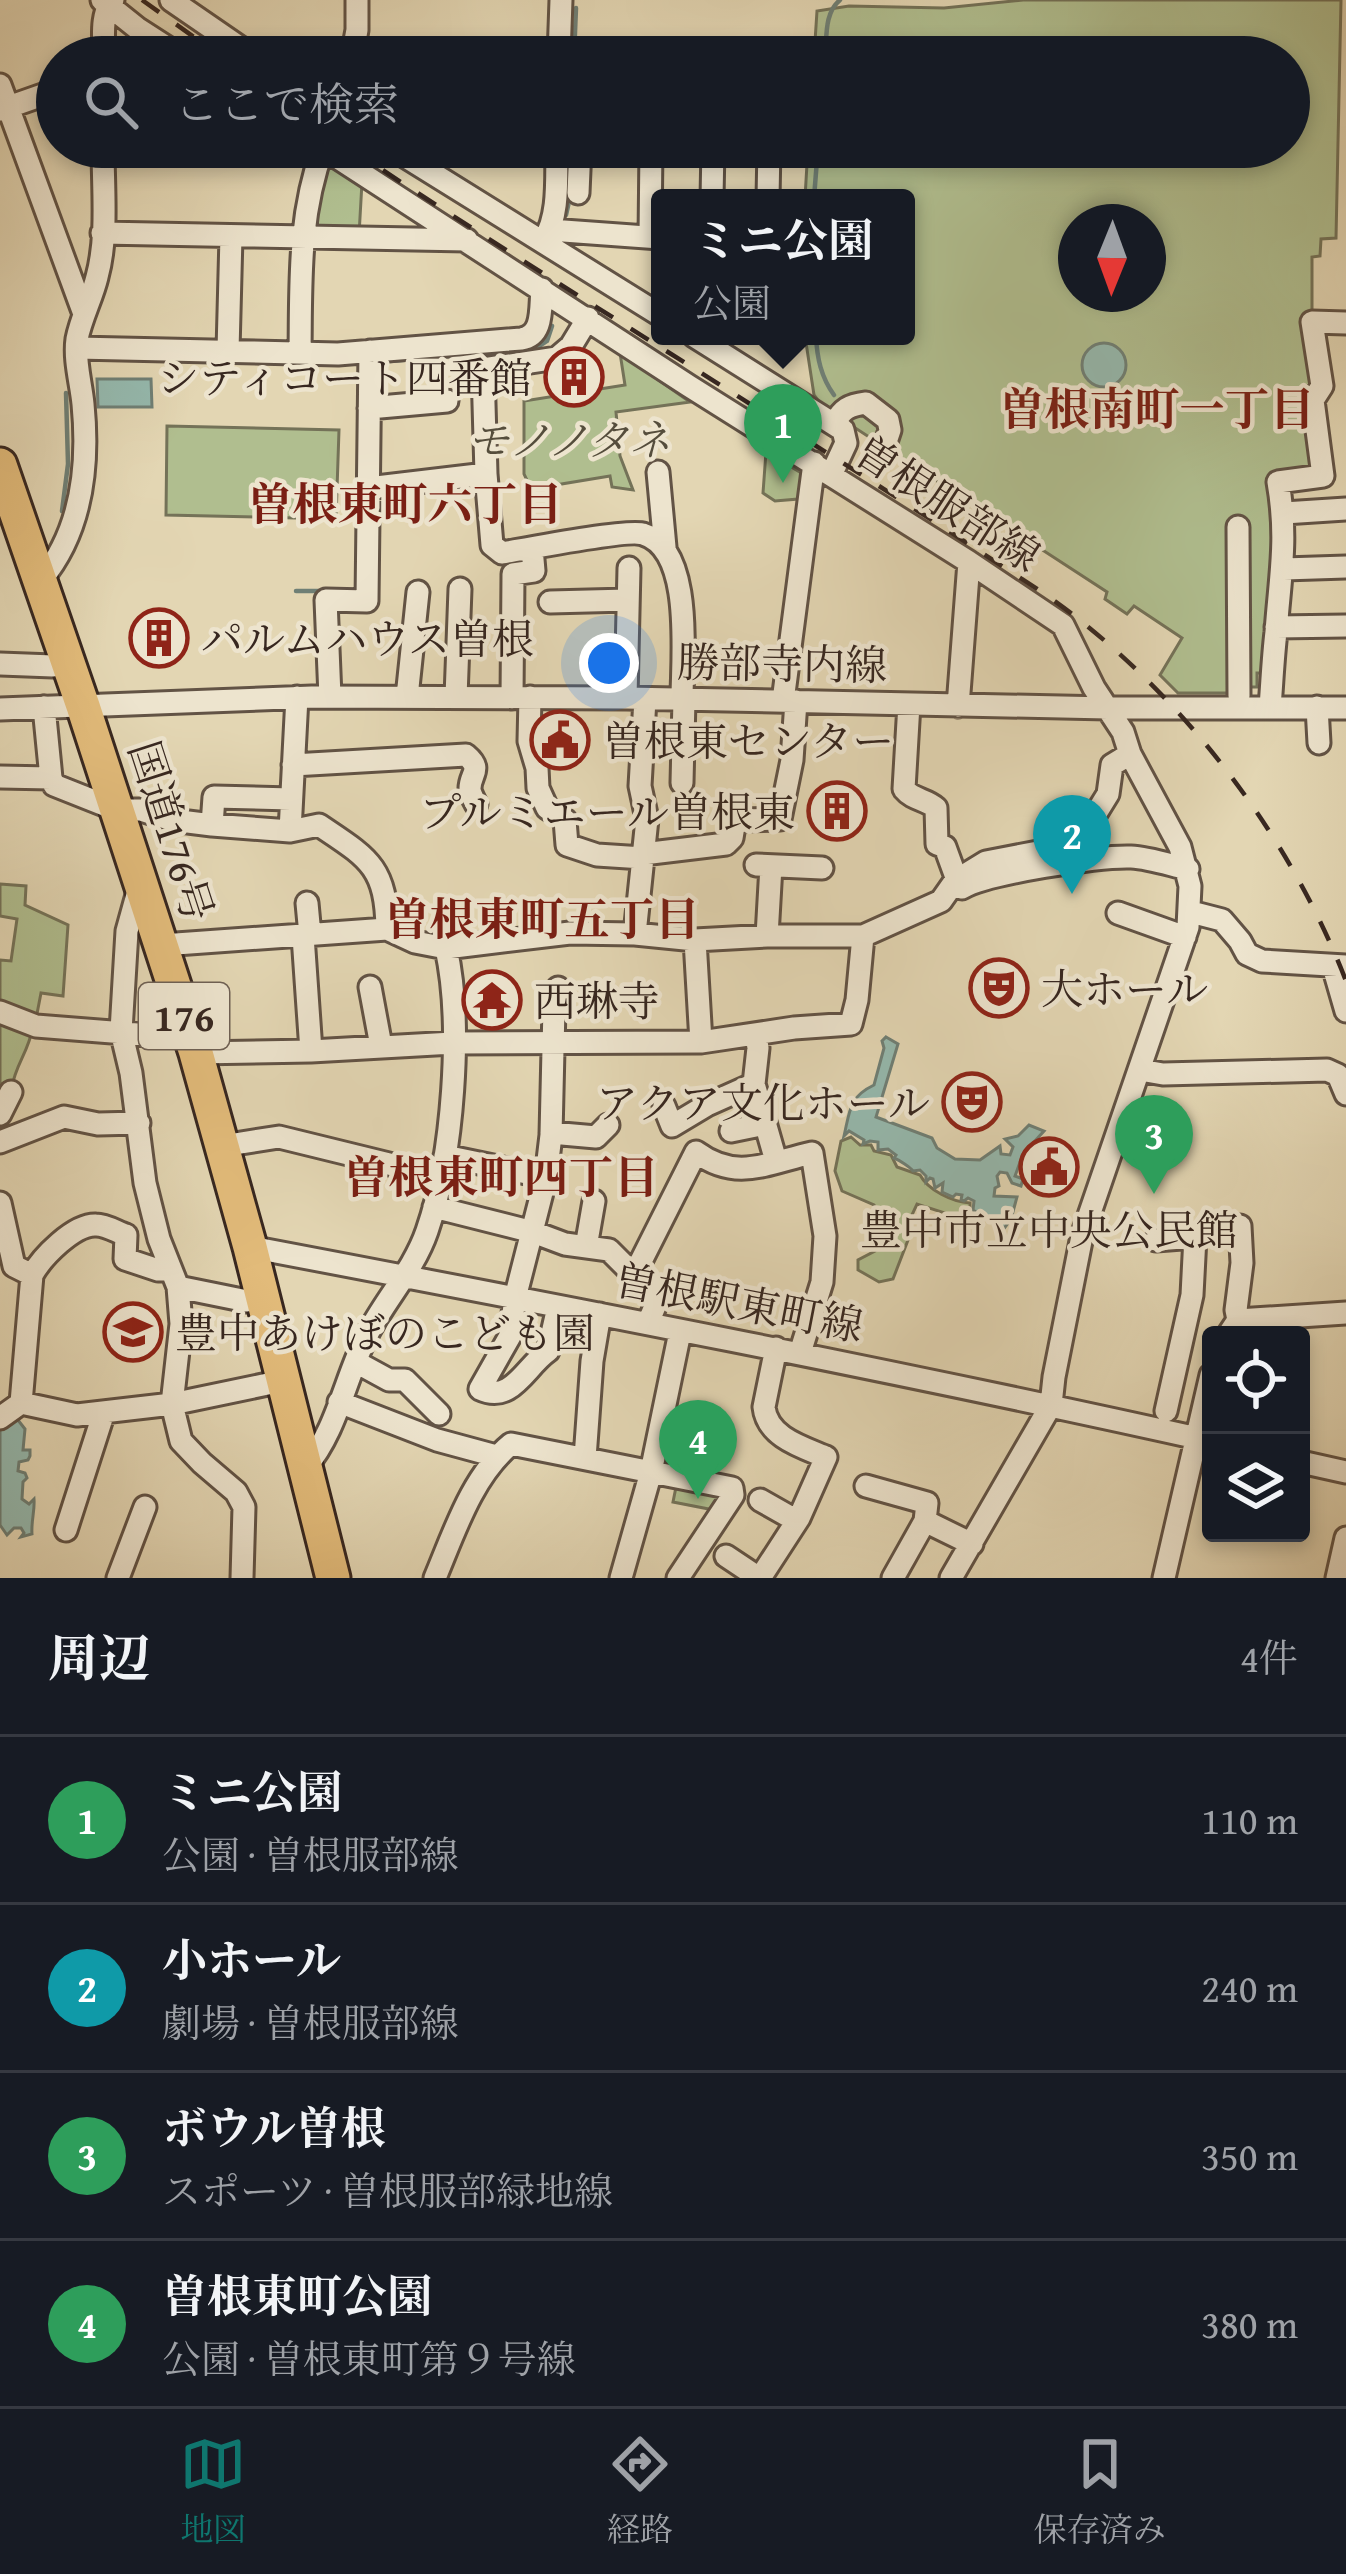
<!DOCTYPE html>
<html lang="ja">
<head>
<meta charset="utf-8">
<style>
  body { margin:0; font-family:"Gentium Book Plus","Noto Serif JP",serif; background:#242831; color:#f1f3f6 }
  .controls { position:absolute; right:36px; bottom:36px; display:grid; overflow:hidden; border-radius:12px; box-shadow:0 6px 18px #0003 }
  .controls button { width:108px; height:108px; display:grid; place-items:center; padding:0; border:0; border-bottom:3px solid #363941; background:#171b24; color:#f1f3f6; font:60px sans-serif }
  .compass { position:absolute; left:1058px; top:204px; width:108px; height:108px; border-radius:50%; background:#171b24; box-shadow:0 6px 18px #0003; rotate:181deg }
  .you { position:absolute; left:609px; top:663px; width:42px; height:42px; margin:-30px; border:9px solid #fff; border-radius:50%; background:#1a73e8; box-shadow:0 0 0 18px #1a73e833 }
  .badge { display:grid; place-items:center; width:78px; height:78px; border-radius:50%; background:#0f766e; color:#fff; font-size:39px; font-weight:700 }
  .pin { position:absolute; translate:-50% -99px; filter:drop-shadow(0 3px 6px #0008) }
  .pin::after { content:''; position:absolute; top:63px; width:42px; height:36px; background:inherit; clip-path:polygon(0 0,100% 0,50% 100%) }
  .popup { position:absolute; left:651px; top:189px; width:264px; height:156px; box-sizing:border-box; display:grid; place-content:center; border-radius:12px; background:#171b24; filter:drop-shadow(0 3px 9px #0005); font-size:39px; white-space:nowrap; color:#9ea1a6 }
  .popup b { font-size:45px; color:#f1f3f6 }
  .popup::after { content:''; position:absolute; left:50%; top:100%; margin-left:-24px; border:24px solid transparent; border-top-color:#171b24 }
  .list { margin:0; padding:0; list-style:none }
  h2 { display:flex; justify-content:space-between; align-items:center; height:156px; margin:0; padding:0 48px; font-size:51px }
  h2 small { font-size:39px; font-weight:400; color:#9ea1a6 }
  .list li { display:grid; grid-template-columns:78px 1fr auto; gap:36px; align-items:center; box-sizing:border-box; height:168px; padding:0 48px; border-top:3px solid #363941 }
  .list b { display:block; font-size:45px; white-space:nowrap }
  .list p { margin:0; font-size:39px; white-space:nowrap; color:#9ea1a6 }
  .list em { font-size:39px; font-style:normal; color:#9ea1a6 }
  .icon { flex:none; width:66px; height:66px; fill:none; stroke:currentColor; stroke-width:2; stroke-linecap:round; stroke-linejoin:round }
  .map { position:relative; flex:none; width:1346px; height:1578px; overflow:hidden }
  .search { position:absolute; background:#171b24; box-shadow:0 6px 18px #0003; left:36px; right:36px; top:36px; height:132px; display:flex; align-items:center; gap:30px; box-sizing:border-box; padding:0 42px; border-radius:66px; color:#9ea1a6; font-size:45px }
  .sheet { height:828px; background:#171b24 }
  nav { display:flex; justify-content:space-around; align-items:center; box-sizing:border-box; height:168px; border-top:3px solid #363941; background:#171b24; font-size:33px; color:#9ea1a6 }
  nav a { display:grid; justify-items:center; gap:6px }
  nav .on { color:#0f766e }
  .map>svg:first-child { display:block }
</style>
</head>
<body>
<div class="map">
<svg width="1346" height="1578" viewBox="0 0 1346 1578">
  <rect width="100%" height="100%" fill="#e3d6b3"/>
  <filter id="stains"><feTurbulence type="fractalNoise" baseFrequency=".00167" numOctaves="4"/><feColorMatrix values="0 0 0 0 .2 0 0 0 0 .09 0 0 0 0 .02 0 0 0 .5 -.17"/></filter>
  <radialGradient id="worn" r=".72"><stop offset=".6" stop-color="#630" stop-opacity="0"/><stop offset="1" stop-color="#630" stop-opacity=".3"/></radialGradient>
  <path fill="#b0be8f" stroke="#747258" stroke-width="3" fill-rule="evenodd" d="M 1023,0 L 1341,0 L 1336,238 L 1321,239 L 1320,256 L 1312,257 L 1312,310 L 1305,316 L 1314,382 L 1314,465 L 1311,470 L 1271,477 L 1279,550 L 1265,673 L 1257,673 L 1257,687 L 1246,687 L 1246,693 L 1178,693 L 1160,675 L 1182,638 L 1134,606 L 1127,614 L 1105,599 L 1107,592 L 823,407 L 814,395 L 805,336 L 906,336 L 906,198 L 805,198 L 808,147 L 1289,147 L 1289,57 L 814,57 L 817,11 L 849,6 L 944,8 ZM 1076,222 L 1148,222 L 1148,294 L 1076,294 Z
    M 326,159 L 362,182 L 359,235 L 313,233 Z
    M 620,353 L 690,402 L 616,412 L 620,456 L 633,490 L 612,487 L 610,476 L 531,489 L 524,474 L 524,401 L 625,385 Z
    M 167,426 L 339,430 L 336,519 L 166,515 Z
    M 766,452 L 803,474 L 798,499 L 775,501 L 763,493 Z
    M 0,884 L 26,886 L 25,905 L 68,925 L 63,996 L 41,993 L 36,1019 L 0,1007 L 0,960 L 11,961 L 17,919 L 0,916 Z
    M 0,1016 L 32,1030 C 29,1050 15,1066 12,1087 L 0,1083 Z
    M 851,1137 L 860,1145 L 871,1145 L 874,1151 L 891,1155 L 897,1167 L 920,1175 C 928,1190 952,1202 970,1203 L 970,1214 L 960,1218 L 917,1204 L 904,1232 L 908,1240 L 893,1279 L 879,1282 L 858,1270 L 858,1260 L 875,1251 L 881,1216 L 874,1205 L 842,1191 L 835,1171 L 841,1141 Z
    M 677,1482 L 724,1491 L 714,1510 L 673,1502 Z"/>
  <path fill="#95b9ae" stroke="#6f7f75" stroke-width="3" d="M1082 365a22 22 0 1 1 44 0a22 22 0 1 1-44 0Z
    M 97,379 L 151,379 L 152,407 L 98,407 Z
    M 886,1037 L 898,1044 L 876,1117 L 932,1138 L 937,1148 L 955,1159 L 980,1160 L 1000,1146 L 1001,1154 L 1010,1155 L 1013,1147 L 1005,1139 L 1018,1136 L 1029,1125 L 1044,1131 L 1023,1154 L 1015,1176 L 1023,1179 L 1021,1186 L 1012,1183 L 1007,1173 L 1000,1172 L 997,1176 L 999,1186 L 995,1188 L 994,1196 L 1017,1197 L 1011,1219 L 1003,1230 L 973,1210 L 974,1201 L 968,1198 L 964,1201 L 961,1200 L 962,1195 L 956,1194 L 953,1197 L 942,1192 L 943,1183 L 935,1188 L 933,1179 L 930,1178 L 926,1182 L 926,1176 L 920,1170 L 913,1171 C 910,1167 899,1160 894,1158 L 896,1155 L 888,1149 L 878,1150 L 878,1142 L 870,1141 L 863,1144 L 864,1140 L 849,1131 L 844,1136 C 850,1110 849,1097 874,1085 L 884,1048 L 882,1041 Z
    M 14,1415 L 25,1429 L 23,1450 L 30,1450 L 30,1456 L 28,1460 L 19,1462 L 18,1471 L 25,1473 L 27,1478 L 23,1482 L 22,1499 L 29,1504 L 34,1499 C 35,1511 31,1521 32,1534 L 21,1537 L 24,1533 L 21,1528 L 14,1528 L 7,1535 L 0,1525 L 0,1425 Z"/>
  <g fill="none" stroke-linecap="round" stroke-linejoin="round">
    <path stroke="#6f7f75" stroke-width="4.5" d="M 574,57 L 576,8
      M 825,57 C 827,37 824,13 840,0
      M 814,198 L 818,147
      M 566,215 L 570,197
      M 816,336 C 817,358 821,377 834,395
      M 378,362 L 535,349 L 547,341 L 552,326
      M 62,511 L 68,464 L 66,393
      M 296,591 L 326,591"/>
    <g stroke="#625345" stroke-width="27">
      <path id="minor" d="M 102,0 L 137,28 L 182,57
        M 171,0 L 254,57
        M 104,57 C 104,39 100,14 113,0
        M 352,57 L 357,30 L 357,0
        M 559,57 L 561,0
        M 0,85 L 84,314
        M 0,110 L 57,90
        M 321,147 L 689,386 L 969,562 L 1063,625 L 1094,688 L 1123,732 L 1130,754 L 1180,847 L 1190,886 L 1188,927 L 1082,1236 L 1054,1377 L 1051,1405 L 951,1578
        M 390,147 L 660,315
        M 578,193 L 580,147
        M 712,198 L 713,147
        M 768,198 L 769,147
        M 550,230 L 660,238
        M 102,233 L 467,240
        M 650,237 L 651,147
        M 544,240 C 560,214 556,177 557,147
        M 588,318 L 571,346 L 557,358 L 483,369 L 486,474 L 492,545 L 502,553 C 525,549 629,529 643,534 C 694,549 682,657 682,699
        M 694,336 L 843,430 L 846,443 L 832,473
        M 77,348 L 338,354 L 521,339 C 544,336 540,308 542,289
        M 228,351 L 231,236
        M 300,353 C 301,282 298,216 323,148
        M 369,408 L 447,401
        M 834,424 C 842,409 849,405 866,403 L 888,420 L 890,430 L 884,448
        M 658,472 L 665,547
        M 368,488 L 486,474
        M 1284,513 L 1346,509
        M 1238,527 L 1239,696
        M 1284,569 L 1346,567
        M 41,580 C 82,531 89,466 83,404 C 81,383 74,360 77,339 C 81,318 92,298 97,277 C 108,237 103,189 103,147
        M 550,602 L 628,600
        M 1276,627 L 1346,626
        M 0,664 L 53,666
        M 297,697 L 290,831 L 319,825 C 368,858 386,866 387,929 L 415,942 L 446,948 C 463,1025 453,1156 427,1231 C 414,1269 385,1300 367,1335 C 345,1378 337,1431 305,1468
        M 330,697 L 326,600 L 367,601 L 370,351
        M 407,697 L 418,592
        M 456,697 L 460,589
        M 530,697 L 529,741 L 537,768 L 538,788 L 547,808 L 565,820 L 567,845 L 597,855 L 643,858
        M 512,698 L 513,574 L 534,571 L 532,548
        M 626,698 L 629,568
        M 783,701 L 814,463
        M 909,704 L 904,789 C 913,800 926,799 936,808 L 937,844 L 945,847 L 957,880
        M 958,706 L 969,562
        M 44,707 L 51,778
        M 1270,707 C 1272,682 1273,657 1276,632 C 1280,576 1288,539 1278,482 L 1323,476 L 1313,400 L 1322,386 L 1312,322 L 1346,323
        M 1317,707 L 1319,743
        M 0,709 L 312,697 L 626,698 L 1108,708 L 1346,708
        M 293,765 L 466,755 C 484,770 469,774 470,790 C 471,795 474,800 476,804
        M 0,777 L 51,778 L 54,785 L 117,810 L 141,810 L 172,820 L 212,825 L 290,831
        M 682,783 L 684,699
        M 212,825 L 214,797 L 291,799
        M 643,854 L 726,844 L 732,838 L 734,826 L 742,820 L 780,819 L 792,760 L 796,701
        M 756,865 L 822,868
        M 140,884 L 127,931 L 121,1031 L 131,1073 L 145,1183 L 159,1239 L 178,1287 L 181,1324 L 172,1404 L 181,1441 L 202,1463 L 236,1492 L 244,1507 L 242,1578
        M 962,888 C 987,873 1100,856 1131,857 C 1150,858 1170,865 1188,869
        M 307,903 L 310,935
        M 1191,912 L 1222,920 L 1240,941 L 1247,954 L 1262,961 L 1346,966
        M 1118,913 L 1185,937
        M 635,934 L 647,819 L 640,786 L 645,699
        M 303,936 L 311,1051
        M 767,936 L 771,866
        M 695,940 L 701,1042
        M 162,945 L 387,929
        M 446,948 L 570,933 L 635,934 L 695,940 L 767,936 L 863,936 L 941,901 L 955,881 L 986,862 L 1059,848 L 1084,833 L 1108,794 L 1112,765 L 1130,754
        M 1333,966 L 1346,1011
        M 370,987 L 381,1046
        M 558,988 L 554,1007 L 551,1135 L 546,1177 L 515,1298 L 510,1336 L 480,1389 C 512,1404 525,1367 548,1351 L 558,1307
        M 0,1012 L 36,1026 L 150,1035 L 187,1026
        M 756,1035 L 758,1048 L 754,1084 L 776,1161
        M 196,1053 L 311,1051 L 453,1043 L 701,1042 L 794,1028 L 851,1024 L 857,1000 L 863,936
        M 1140,1070 L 1163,1074 L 1327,1070 L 1338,1075 L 1346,1094
        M 664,1106 L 672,1126 L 707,1105 L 754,1084
        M 0,1114 L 11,1092
        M 731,1131 L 765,1124
        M 551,1133 L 596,1137 L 608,1125
        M 0,1142 L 64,1117 L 98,1124 L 139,1123
        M 222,1146 L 279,1137 L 442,1177
        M 445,1156 L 546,1177
        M 0,1203 L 14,1266 L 32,1275 L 21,1403
        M 434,1207 L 533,1232 L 565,1244 L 609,1250 L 634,1275 L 661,1292 L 648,1323
        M 1156,1240 L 1195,1237 L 1240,1226 L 1242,1263 L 1236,1310 L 1238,1320
        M 250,1247 C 571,1308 892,1370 1211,1441
        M 586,1247 L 594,1201
        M 32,1275 C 42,1257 74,1224 96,1225 C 106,1225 117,1232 126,1235 L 125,1259 L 158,1270 L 170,1270
        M 634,1275 L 696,1152 C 737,1182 767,1163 812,1153 L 825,1236 L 822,1282 L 800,1353
        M 178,1287 L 247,1301
        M 1228,1335 L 1238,1320 L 1346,1313
        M 356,1362 L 389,1380 L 405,1380 L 439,1414
        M 339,1402 L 437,1440 L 496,1456
        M 1166,1411 L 1192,1295 L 1195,1237
        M 0,1418 L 21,1403 L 77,1415 L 172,1404 L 282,1381
        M 585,1458 L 592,1361 L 600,1314
        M 1301,1462 L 1346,1472
        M 866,1486 L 927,1503 L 925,1521
        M 760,1500 L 797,1521
        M 66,1530 L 104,1412
        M 726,1556 L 759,1578
        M 118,1578 L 145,1507
        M 435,1578 C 454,1533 472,1476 511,1444 L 732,1488 L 733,1495 L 678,1578
        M 621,1578 L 651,1472 L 680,1332
        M 760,1578 L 799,1518 L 826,1457 C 802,1447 767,1437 764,1407 L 776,1348
        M 893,1578 L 925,1521 L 972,1544
        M 1164,1578 L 1211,1375
        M 1337,1578 L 1346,1538"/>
    </g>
    <g stroke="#372720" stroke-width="39">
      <path id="highway" d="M 0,465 L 83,706 L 196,1053 L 250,1247 L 333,1578"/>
    </g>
    <use href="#minor" stroke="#ede4ce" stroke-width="21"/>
    <use href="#highway" stroke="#e2bb7a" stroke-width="33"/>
    <path stroke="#372720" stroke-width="4.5" stroke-dasharray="21 21" stroke-linecap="butt" d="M 142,0 L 222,57
      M 348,147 C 496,246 649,339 799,435 C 860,474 922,513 982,553 C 1012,573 1044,592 1072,614 C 1191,706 1292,841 1346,981"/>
  </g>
  <defs>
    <g id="building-ring" transform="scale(3)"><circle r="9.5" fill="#ede4ce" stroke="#8f2418" stroke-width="1.5"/><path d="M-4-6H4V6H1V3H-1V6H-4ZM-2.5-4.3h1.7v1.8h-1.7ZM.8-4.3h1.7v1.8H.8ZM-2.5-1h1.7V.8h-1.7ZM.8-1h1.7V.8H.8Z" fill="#8f2418"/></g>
    <g id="civic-ring" transform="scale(3)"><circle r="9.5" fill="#ede4ce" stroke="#8f2418" stroke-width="1.5"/><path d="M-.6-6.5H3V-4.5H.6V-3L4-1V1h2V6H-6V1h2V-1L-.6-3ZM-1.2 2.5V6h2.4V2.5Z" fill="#8f2418"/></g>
    <g id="theatre-ring" transform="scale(3)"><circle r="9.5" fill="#ede4ce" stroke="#8f2418" stroke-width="1.5"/><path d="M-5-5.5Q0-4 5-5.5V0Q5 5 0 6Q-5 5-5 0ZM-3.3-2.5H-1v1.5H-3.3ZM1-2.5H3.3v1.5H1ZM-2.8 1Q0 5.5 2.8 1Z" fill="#8f2418"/></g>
    <g id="temple-ring" transform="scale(3)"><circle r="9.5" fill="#ede4ce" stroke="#8f2418" stroke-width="1.5"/><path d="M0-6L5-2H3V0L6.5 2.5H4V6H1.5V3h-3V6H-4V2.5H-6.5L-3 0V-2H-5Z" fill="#8f2418"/></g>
    <g id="school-ring" transform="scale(3)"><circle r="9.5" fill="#ede4ce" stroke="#8f2418" stroke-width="1.5"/><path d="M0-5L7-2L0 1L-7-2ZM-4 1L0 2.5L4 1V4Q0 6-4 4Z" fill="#8f2418"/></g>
  </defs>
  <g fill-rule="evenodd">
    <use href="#building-ring" x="574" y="377"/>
    <use href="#building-ring" x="159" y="638"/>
    <use href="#civic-ring" x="560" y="740"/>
    <use href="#building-ring" x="837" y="811"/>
    <use href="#theatre-ring" x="999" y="988"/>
    <use href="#temple-ring" x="492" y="1000"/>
    <use href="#theatre-ring" x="972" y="1102"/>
    <use href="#civic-ring" x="1049" y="1167"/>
    <use href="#school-ring" x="133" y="1332"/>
  </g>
  <g text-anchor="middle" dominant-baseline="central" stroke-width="9" stroke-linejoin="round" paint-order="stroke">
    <rect fill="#ede4ce" stroke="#6e6054" stroke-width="3" x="139" y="983" width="90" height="66" rx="9"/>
    <g font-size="39" font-weight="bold" fill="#372720">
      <text x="184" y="1016">176</text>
    </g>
    <g font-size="42" fill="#372720" stroke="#ede4ce" text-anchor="start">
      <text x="532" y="377" text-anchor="end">シティコート四番館</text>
      <text x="201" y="638">パルムハウス曽根</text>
      <text x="602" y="740">曽根東センター</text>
      <text x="795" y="811" text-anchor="end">プルミエール曽根東</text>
      <text x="1041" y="988">大ホール</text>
      <text x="534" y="1000">西琳寺</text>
      <text x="930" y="1102" text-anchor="end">アクア文化ホール</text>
      <text x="1049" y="1229" text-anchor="middle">豊中市立中央公民館</text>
      <text x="175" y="1332">豊中あけぼのこども園</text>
    </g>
    <g font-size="42" font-style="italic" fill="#554d3c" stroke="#ede4ce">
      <text x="569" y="439">モノノタネ</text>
    </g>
    <g font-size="42" fill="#372720" stroke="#ede4ce">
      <text transform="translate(948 503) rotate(33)">曽根服部線</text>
      <text transform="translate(782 663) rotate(1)">勝部寺内線</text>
      <text transform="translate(172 831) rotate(72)">国道176号</text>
      <text transform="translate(739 1302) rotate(11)">曽根駅東町線</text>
    </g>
    <g font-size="45" font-weight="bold" fill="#7a1f14" stroke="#ede4ce">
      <text x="1157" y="408">曽根南町一丁目</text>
      <text x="405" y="503">曽根東町六丁目</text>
      <text x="542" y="918">曽根東町五丁目</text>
      <text x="501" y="1176">曽根東町四丁目</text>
    </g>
  </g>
  <rect width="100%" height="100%" filter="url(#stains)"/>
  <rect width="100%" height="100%" fill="url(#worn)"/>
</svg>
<div class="controls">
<button><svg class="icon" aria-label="locate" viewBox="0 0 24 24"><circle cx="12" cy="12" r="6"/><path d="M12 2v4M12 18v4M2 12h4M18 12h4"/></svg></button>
<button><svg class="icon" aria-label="layers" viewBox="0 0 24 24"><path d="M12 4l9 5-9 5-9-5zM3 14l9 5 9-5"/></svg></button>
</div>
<svg class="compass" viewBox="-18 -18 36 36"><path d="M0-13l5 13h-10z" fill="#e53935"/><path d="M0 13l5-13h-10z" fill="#9ea1a6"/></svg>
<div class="you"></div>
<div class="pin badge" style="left:783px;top:483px;background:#2e9e5b">1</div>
<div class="popup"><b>ミニ公園</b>公園</div>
<div class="pin badge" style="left:1072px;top:894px;background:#0f9aa8">2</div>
<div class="pin badge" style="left:1154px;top:1194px;background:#2e9e5b">3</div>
<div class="pin badge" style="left:698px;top:1499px;background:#2e9e5b">4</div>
<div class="search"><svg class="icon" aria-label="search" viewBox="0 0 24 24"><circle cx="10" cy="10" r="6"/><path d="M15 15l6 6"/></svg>ここで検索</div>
</div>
<section class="sheet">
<h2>周辺<small>4件</small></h2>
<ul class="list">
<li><span class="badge" style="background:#2e9e5b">1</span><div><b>ミニ公園</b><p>公園 · 曽根服部線</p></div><em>110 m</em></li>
<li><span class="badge" style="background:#0f9aa8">2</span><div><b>小ホール</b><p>劇場 · 曽根服部線</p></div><em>240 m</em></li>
<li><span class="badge" style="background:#2e9e5b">3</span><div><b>ボウル曽根</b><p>スポーツ · 曽根服部緑地線</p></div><em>350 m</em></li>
<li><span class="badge" style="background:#2e9e5b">4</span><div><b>曽根東町公園</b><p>公園 · 曽根東町第９号線</p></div><em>380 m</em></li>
</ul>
</section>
<nav>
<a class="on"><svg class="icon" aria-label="map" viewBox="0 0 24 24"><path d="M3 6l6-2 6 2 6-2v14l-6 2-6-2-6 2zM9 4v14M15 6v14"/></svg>地図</a>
<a><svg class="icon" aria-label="directions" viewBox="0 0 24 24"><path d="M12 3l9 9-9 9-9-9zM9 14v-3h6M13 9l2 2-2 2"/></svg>経路</a>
<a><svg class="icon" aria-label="saved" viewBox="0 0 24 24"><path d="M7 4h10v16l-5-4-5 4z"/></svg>保存済み</a>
</nav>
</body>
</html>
